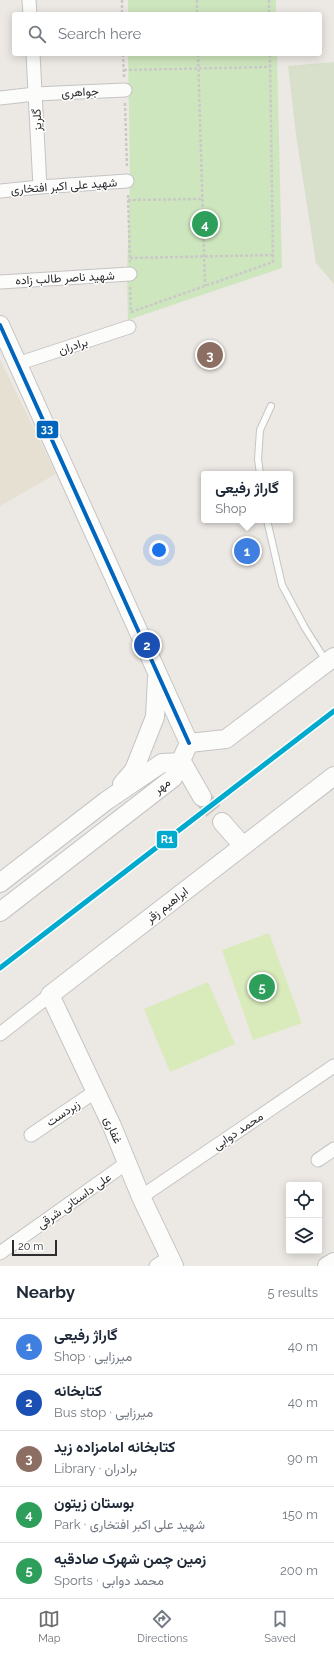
<!DOCTYPE html>
<html lang="en">
<head>
<meta charset="utf-8">
<style>
  body { margin:0; font-family:Raleway,Vazirmatn,sans-serif; background:#f6f6f7; color:#1f2937 }
  .controls { position:absolute; right:12px; bottom:12px; display:grid; overflow:hidden; border-radius:4px; box-shadow:0 2px 10px #0003 }
  .controls button { width:36px; height:36px; display:grid; place-items:center; padding:0; border:0; border-bottom:1px solid #e0e1e3; background:#fff; color:#1f2937; font:20px sans-serif }
  .scale { position:absolute; left:12px; bottom:10px; width:45px; box-sizing:border-box; padding-left:4px; border:2px solid #2e2e2e; border-top:0; font-size:11px; line-height:14px; white-space:nowrap; color:#2e2e2e; -webkit-text-stroke:3px #fff; paint-order:stroke }
  .you { position:absolute; left:159px; top:550px; width:14px; height:14px; margin:-10px; border:3px solid #fff; border-radius:50%; background:#1a73e8; box-shadow:0 0 0 6px #1a73e833 }
  .badge { display:grid; place-items:center; width:26px; height:26px; border-radius:50%; background:#706f6e; color:#fff; font-size:13px; font-weight:700 }
  .pin { position:absolute; translate:-50% -50%; border:2px solid #fff; box-shadow:0 1px 4px #0006 }
  .popup { position:absolute; left:201px; top:471px; width:92px; height:52px; box-sizing:border-box; display:grid; place-content:center; border-radius:4px; background:#fff; filter:drop-shadow(0 1px 3px #0005); font-size:13px; white-space:nowrap; color:#747a83 }
  .popup b { font-size:15px; color:#1f2937 }
  .popup::after { content:''; position:absolute; left:50%; top:100%; margin-left:-8px; border:8px solid transparent; border-top-color:#fff }
  .list { margin:0; padding:0; list-style:none }
  h2 { display:flex; justify-content:space-between; align-items:center; height:52px; margin:0; padding:0 16px; font-size:17px }
  h2 small { font-size:13px; font-weight:400; color:#747a83 }
  .list li { display:grid; grid-template-columns:26px 1fr auto; gap:12px; align-items:center; box-sizing:border-box; height:56px; padding:0 16px; border-top:1px solid #e0e1e3 }
  .list b { display:block; font-size:15px; white-space:nowrap }
  .list p { margin:0; font-size:13px; white-space:nowrap; color:#747a83 }
  .list em { font-size:13px; font-style:normal; color:#747a83 }
  .icon { flex:none; width:22px; height:22px; fill:none; stroke:currentColor; stroke-width:2; stroke-linecap:round; stroke-linejoin:round }
  .map { position:relative; flex:none; width:334px; height:1266px; overflow:hidden }
  .search { position:absolute; background:#fff; box-shadow:0 2px 10px #0003; left:12px; right:12px; top:12px; height:44px; display:flex; align-items:center; gap:10px; box-sizing:border-box; padding:0 14px; border-radius:4px; color:#747a83; font-size:15px }
  .sheet { height:332px; background:#fff }
  nav { display:flex; justify-content:space-around; align-items:center; box-sizing:border-box; height:56px; border-top:1px solid #e0e1e3; background:#fff; font-size:11px; color:#747a83 }
  nav a { display:grid; justify-items:center; gap:2px }
  nav .on { color:#706f6e }
  .map>svg:first-child { display:block }
</style>
</head>
<body>
<div class="map">
<svg width="334" height="1266" viewBox="0 0 334 1266">
  <rect width="100%" height="100%" fill="#ece8e4"/>
  <path fill="#e6e0d3" d="M 0,359 L 56,474 L 0,506 Z"/>
  <path fill="#cee6be" d="M 128,0 L 276,0 L 276,14 L 128,14 Z
    M 128,54 L 277,54 L 282,268 L 128,320 L 127,273 L 130,180 Z"/>
  <path fill="#d8e0cc" d="M 334,62 L 334,284 L 316,263 L 296,135 L 288,66 Z"/>
  <path fill="#d9eabb" d="M 269,933 L 302,1023 L 253,1040 L 222,950 Z
    M 208,982 L 235,1044 L 170,1072 L 144,1009 Z"/>
  <g fill="none" stroke-linecap="round" stroke-linejoin="round">
    <path stroke="#c6c3c0" stroke-width="18" stroke-dasharray="18 9" stroke-linecap="butt" d="M 202,797 L 222,822"/>
    <g stroke="#c5c4c5" stroke-width="8">
      <path id="lane" d="M 260,474 L 258,459 L 260,430 L 271,406
        M 267,520 L 282,585 L 305,628 L 326,661"/>
    </g>
    <g stroke="#c5c4c5" stroke-width="15">
      <path id="street" d="M 29,0 L 30,14
        M 33,54 L 40,187
        M 0,98 L 35,94 L 125,90
        M 0,191 L 40,187 L 127,181
        M 0,282 L 130,274
        M 17,364 L 129,327
        M 0,1034 L 50,995
        M 31,1135 L 96,1091
        M 318,1160 L 334,1149
        M 141,1197 L 334,1066
        M 0,1253 L 128,1162
        M 156,1266 L 170,1257"/>
    </g>
    <g stroke="#c5c4c5" stroke-width="20">
      <path id="secondary" d="M 0,325 L 189,743
        M 189,743 L 226,739 L 334,657
        M 182,762 L 202,797
        M 122,784 L 134,770 L 155,717 L 157,678
        M 222,822 L 243,846
        M 0,883 L 106,801 L 162,763 L 182,762
        M 0,912 L 173,778 L 189,743
        M 174,1266 L 141,1197 L 112,1126 L 50,995 L 334,776
        M 327,1266 L 334,1262"/>
    </g>
    <path stroke="#c9c9c8" stroke-width="2.5" stroke-dasharray="3 2" stroke-linecap="butt" d="M 122,0 L 122,14
      M 197,0 L 197,14
      M 269,0 L 269,14
      M 123,54 L 124,78
      M 198,54 L 205,286
      M 124,70 L 270,67
      M 125,103 L 127,168
      M 128,195 L 130,262
      M 128,200 L 202,199
      M 130,258 L 273,255
      M 130,287 L 131,312 L 273,262 L 270,54"/>
    <use href="#lane" stroke="#fcfcfb" stroke-width="6"/>
    <use href="#street" stroke="#fcfcfb" stroke-width="13"/>
    <use href="#secondary" stroke="#fcfcfb" stroke-width="18"/>
    <path stroke="#dfdfe1" stroke-width="3" d="M 0,968 L 334,711"/>
    <g stroke="#fff" stroke-width="7">
      <path id="bus-1" d="M 0,325 L 189,743"/>
    </g>
    <use href="#bus-1" stroke="#0065bd" stroke-width="4"/>
    <g stroke="#fff" stroke-width="8">
      <path id="rail-1" d="M 0,968 L 334,711"/>
    </g>
    <use href="#rail-1" stroke="#00a9ce" stroke-width="5"/>
  </g>
  <g text-anchor="middle" dominant-baseline="central" stroke-width="3" stroke-linejoin="round" paint-order="stroke">
    <g font-size="12" fill="#2e2e2e" stroke="#fff">
      <text transform="translate(80 92) rotate(-3)">جواهری</text>
      <text transform="translate(37 120) rotate(-93)">گلریز</text>
      <text transform="translate(64 186) rotate(-4)">شهید علی اکبر افتخاری</text>
      <text transform="translate(65 278) rotate(-3)">شهید ناصر طالب زاده</text>
      <text transform="translate(73 346) rotate(-18)">برادران</text>
      <text transform="translate(162 786) rotate(-38)">مهر</text>
      <text transform="translate(167 905) rotate(-38)">ابراهیم زقر</text>
      <text transform="translate(63 1113) rotate(-34)">زبردست</text>
      <text transform="translate(113 1130) rotate(66)">غفاری</text>
      <text transform="translate(238 1131) rotate(-34)">محمد دوابی</text>
      <text transform="translate(74 1201) rotate(-35)">علی داستانی شرقی</text>
    </g>
  </g>
  <g stroke="#fff" stroke-width="1.5">
    <rect x="36" y="420" width="23" height="19" rx="4" fill="#0065bd"/>
    <rect x="156" y="830" width="22" height="19" rx="4" fill="#00a9ce"/>
  </g>
  <g font-size="11" text-anchor="middle" font-weight="bold" fill="#fff">
    <text x="47" y="433">33</text>
    <text x="167" y="843">R1</text>
  </g>
</svg>
<div class="controls">
<button><svg class="icon" aria-label="locate" viewBox="0 0 24 24"><circle cx="12" cy="12" r="6"/><path d="M12 2v4M12 18v4M2 12h4M18 12h4"/></svg></button>
<button><svg class="icon" aria-label="layers" viewBox="0 0 24 24"><path d="M12 4l9 5-9 5-9-5zM3 14l9 5 9-5"/></svg></button>
</div>
<div class="scale">20 m</div>
<div class="you"></div>
<div class="pin badge" style="left:247px;top:551px;background:#3f7fe0">1</div>
<div class="popup"><b>گاراژ رفیعی</b>Shop</div>
<div class="pin badge" style="left:147px;top:645px;background:#1a4fb4">2</div>
<div class="pin badge" style="left:210px;top:355px;background:#8d6e63">3</div>
<div class="pin badge" style="left:205px;top:224px;background:#2e9e5b">4</div>
<div class="pin badge" style="left:262px;top:987px;background:#2e9e5b">5</div>
<div class="search"><svg class="icon" aria-label="search" viewBox="0 0 24 24"><circle cx="10" cy="10" r="6"/><path d="M15 15l6 6"/></svg>Search here</div>
</div>
<section class="sheet">
<h2>Nearby<small>5 results</small></h2>
<ul class="list">
<li><span class="badge" style="background:#3f7fe0">1</span><div><b>گاراژ رفیعی</b><p>Shop · میرزایی</p></div><em>40 m</em></li>
<li><span class="badge" style="background:#1a4fb4">2</span><div><b>کتابخانه</b><p>Bus stop · میرزایی</p></div><em>40 m</em></li>
<li><span class="badge" style="background:#8d6e63">3</span><div><b>کتابخانه امامزاده زید</b><p>Library · برادران</p></div><em>90 m</em></li>
<li><span class="badge" style="background:#2e9e5b">4</span><div><b>بوستان زیتون</b><p>Park · شهید علی اکبر افتخاری</p></div><em>150 m</em></li>
<li><span class="badge" style="background:#2e9e5b">5</span><div><b>زمین چمن شهرک صادقیه</b><p>Sports · محمد دوابی</p></div><em>200 m</em></li>
</ul>
</section>
<nav>
<a class="on"><svg class="icon" aria-label="map" viewBox="0 0 24 24"><path d="M3 6l6-2 6 2 6-2v14l-6 2-6-2-6 2zM9 4v14M15 6v14"/></svg>Map</a>
<a><svg class="icon" aria-label="directions" viewBox="0 0 24 24"><path d="M12 3l9 9-9 9-9-9zM9 14v-3h6M13 9l2 2-2 2"/></svg>Directions</a>
<a><svg class="icon" aria-label="saved" viewBox="0 0 24 24"><path d="M7 4h10v16l-5-4-5 4z"/></svg>Saved</a>
</nav>
</body>
</html>
